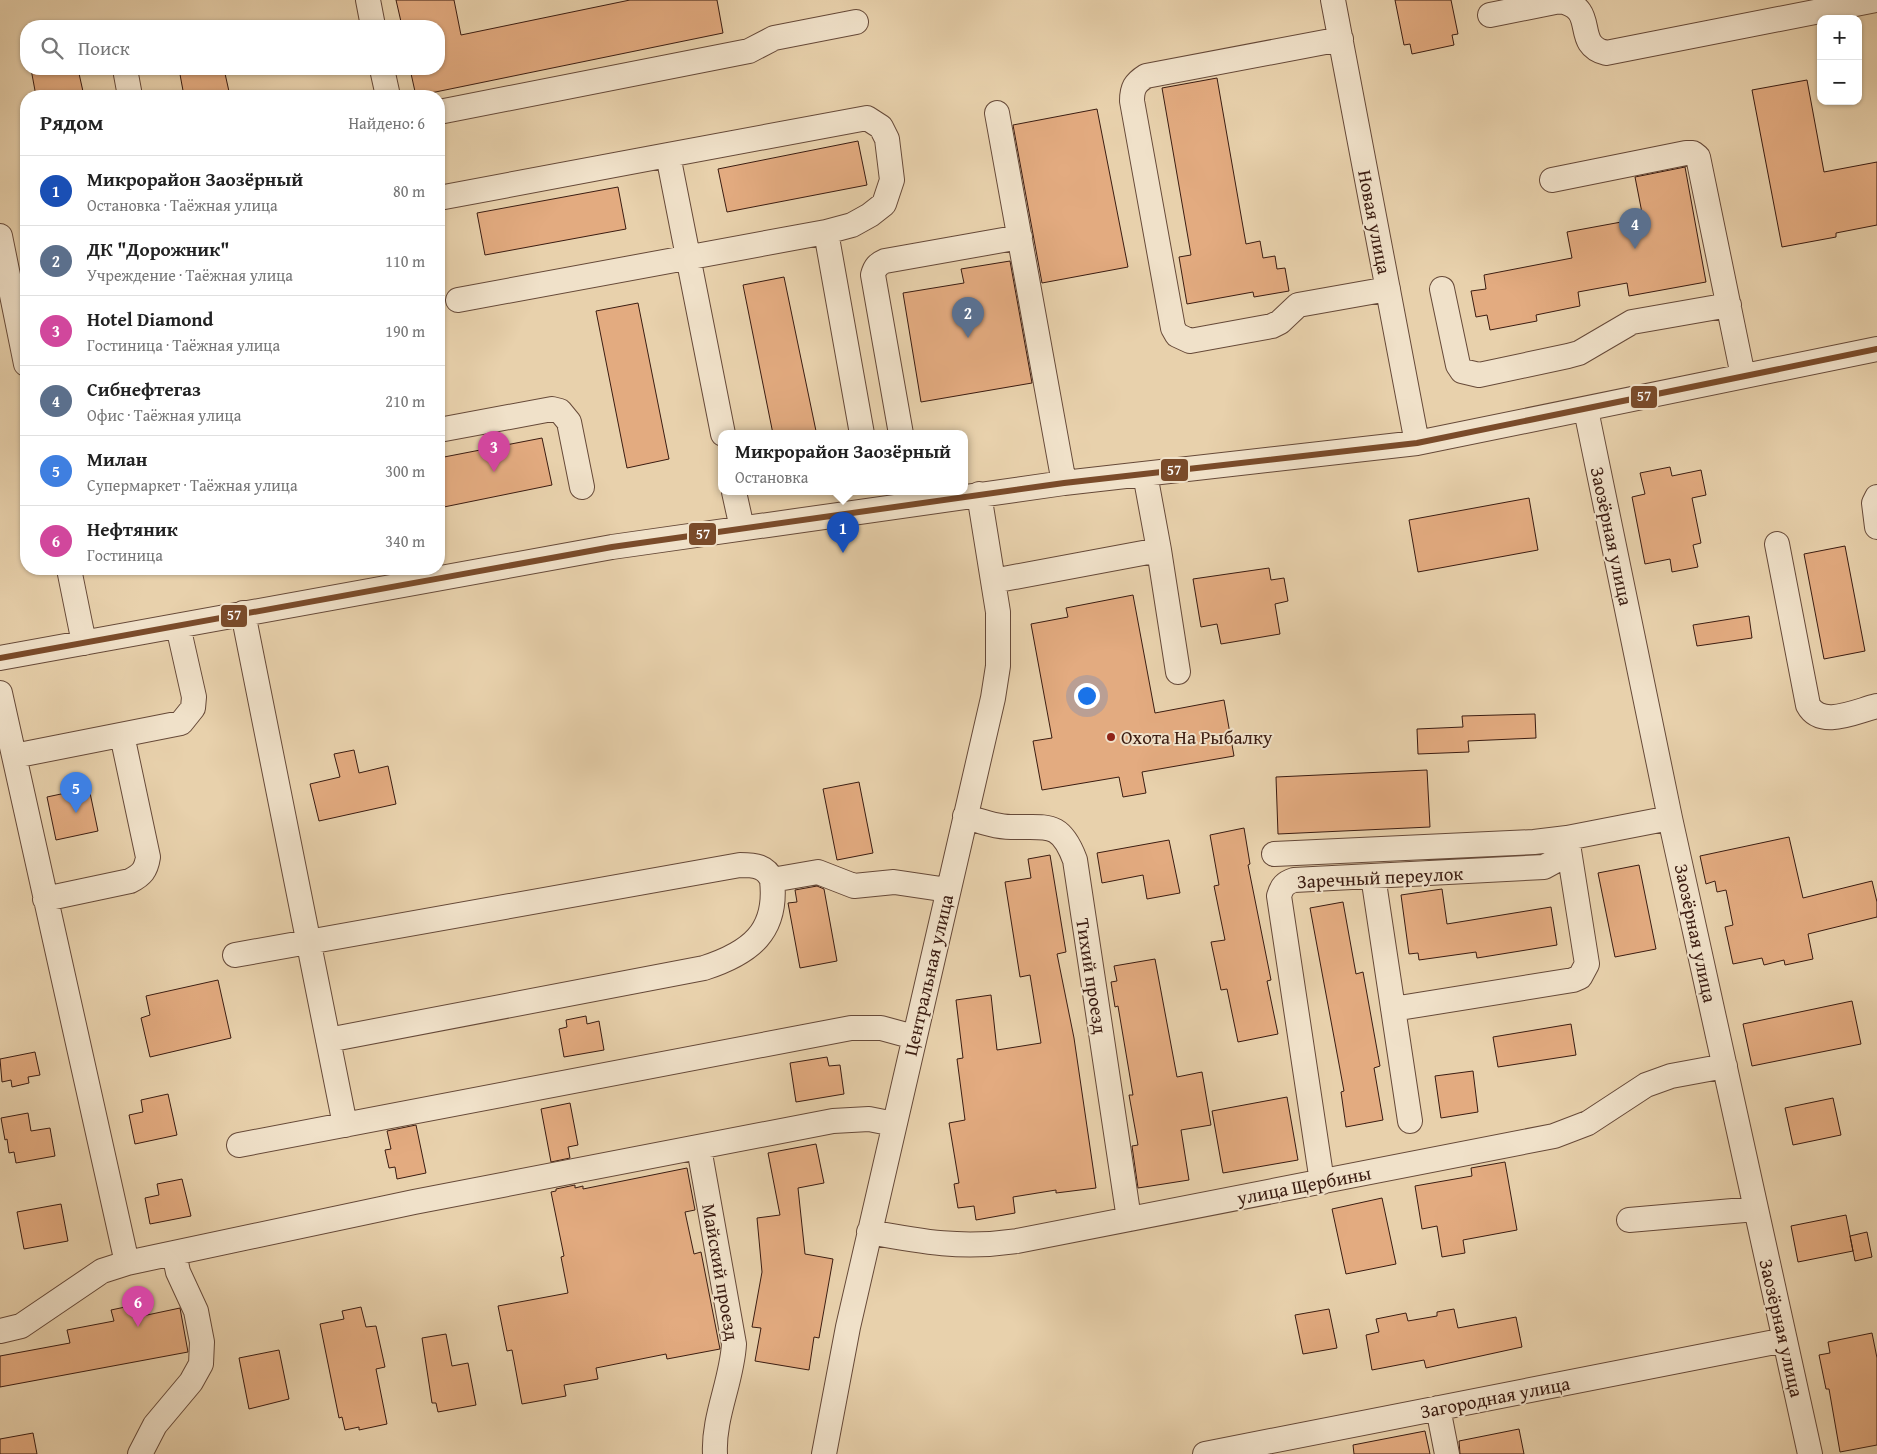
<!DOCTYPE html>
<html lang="ru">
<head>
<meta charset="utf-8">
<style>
  body { margin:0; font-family:"Gentium Book Plus",serif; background:#f2f2f2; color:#222 }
  .controls { position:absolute; right:15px; top:15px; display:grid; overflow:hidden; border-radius:10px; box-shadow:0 1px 4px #0004 }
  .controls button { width:45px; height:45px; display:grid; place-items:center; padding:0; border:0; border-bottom:1px solid #e0e0e0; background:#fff; color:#222; font:25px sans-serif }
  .you { position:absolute; left:1086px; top:695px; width:18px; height:18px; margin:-12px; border:4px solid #fff; border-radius:50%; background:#1a73e8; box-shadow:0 0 0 8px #1a73e833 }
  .badge { display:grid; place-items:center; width:32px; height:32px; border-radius:50%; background:#b45309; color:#fff; font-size:16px; font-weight:700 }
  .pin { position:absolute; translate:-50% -41px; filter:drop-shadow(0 1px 2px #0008) }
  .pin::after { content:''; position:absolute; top:26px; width:18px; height:15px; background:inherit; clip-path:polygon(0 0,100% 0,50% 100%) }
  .popup { position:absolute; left:718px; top:430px; width:250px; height:65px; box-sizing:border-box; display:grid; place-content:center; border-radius:10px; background:#fff; filter:drop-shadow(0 1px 4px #0005); font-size:16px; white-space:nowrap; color:#767676 }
  .popup b { font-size:19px; color:#222 }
  .popup::after { content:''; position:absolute; left:50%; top:100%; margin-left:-10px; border:10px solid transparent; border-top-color:#fff }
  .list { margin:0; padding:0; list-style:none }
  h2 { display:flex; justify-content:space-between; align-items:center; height:65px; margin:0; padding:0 20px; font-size:21px }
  h2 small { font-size:16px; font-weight:400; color:#767676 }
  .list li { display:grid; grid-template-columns:32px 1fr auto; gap:15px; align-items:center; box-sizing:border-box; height:70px; padding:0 20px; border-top:1px solid #e0e0e0 }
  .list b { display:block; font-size:19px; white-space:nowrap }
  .list p { margin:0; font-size:16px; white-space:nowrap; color:#767676 }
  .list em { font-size:16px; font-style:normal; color:#767676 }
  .icon { flex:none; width:28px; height:28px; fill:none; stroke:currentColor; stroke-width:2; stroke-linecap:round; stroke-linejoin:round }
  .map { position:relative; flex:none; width:1877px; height:1454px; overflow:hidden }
  .search { position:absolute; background:#fff; box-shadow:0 1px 4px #0004; left:20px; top:20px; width:425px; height:55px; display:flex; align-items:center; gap:12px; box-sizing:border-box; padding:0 18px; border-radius:20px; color:#767676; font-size:19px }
  .panel { position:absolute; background:#fff; box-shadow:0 1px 4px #0004; left:20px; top:90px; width:425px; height:485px; border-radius:20px }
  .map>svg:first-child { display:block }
</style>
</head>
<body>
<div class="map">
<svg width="1877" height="1454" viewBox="0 0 1877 1454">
  <rect width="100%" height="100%" fill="#e8d1ac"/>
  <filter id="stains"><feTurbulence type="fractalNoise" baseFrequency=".004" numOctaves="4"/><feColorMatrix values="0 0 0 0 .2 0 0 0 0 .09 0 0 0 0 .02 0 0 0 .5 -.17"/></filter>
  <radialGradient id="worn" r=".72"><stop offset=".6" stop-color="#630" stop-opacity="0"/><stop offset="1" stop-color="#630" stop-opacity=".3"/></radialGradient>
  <path fill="#e3ab80" stroke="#3b1c11" d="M 396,0 L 454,0 L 461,35 L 630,0 L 717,0 L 723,33 L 416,96 L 410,69 L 439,69 L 439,26 L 402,26 Z
    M 1395,0 L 1451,0 L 1458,34 L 1452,35 L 1454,45 L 1412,54 L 1410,44 L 1404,45 Z
    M 31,69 L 78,69 L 84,96 L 36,96 Z
    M 179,69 L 224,69 L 230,96 L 184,96 Z
    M 1217,78 L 1246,244 L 1260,241 L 1263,258 L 1275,256 L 1277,269 L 1285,268 L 1289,291 L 1254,297 L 1253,292 L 1187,304 L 1179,257 L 1191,255 L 1162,88 Z
    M 1807,80 L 1824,172 L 1877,162 L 1877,225 L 1836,233 L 1836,237 L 1782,247 L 1752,90 Z
    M 1097,109 L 1128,267 L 1042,283 L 1013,125 Z
    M 858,141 L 867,185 L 727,212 L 718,169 Z
    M 1685,167 L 1706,282 L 1629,296 L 1627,283 L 1578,292 L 1580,306 L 1536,315 L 1537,321 L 1490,330 L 1487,315 L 1476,317 L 1471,291 L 1486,289 L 1484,275 L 1572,258 L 1567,232 L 1643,218 L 1635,177 Z
    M 618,187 L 626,229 L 485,255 L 477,213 Z
    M 1010,261 L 1032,383 L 921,402 L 903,293 L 964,283 L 961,269 Z
    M 784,277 L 816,431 L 801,434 L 773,434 L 743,285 Z
    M 638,303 L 669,459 L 627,468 L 596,311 Z
    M 542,438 L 552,485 L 439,508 L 439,458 Z
    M 1670,467 L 1672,476 L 1701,470 L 1706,495 L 1692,498 L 1701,543 L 1693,545 L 1698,567 L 1672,572 L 1670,559 L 1645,564 L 1632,497 L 1645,494 L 1640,473 Z
    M 1529,498 L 1538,550 L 1418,572 L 1409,520 Z
    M 1845,546 L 1865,651 L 1824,659 L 1804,554 Z
    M 1269,568 L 1271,580 L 1284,578 L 1288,601 L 1275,604 L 1280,634 L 1221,644 L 1217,624 L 1201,627 L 1193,579 Z
    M 1133,595 L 1155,713 L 1224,700 L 1234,756 L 1142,772 L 1146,793 L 1123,797 L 1119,777 L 1042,790 L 1033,741 L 1052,738 L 1031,624 L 1068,617 L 1066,608 Z
    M 1749,616 L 1752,638 L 1697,646 L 1693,625 Z
    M 1535,714 L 1536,738 L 1468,741 L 1469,752 L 1418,754 L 1417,729 L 1463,727 L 1462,716 Z
    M 354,750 L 359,773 L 388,766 L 396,804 L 319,821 L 310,784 L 340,777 L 334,754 Z
    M 1427,770 L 1430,827 L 1278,834 L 1276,777 Z
    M 859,782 L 873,853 L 837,860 L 823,789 Z
    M 89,788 L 98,831 L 56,840 L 47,797 Z
    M 1244,828 L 1250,864 L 1248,865 L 1271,980 L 1267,981 L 1278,1034 L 1238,1042 L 1227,989 L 1221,990 L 1211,942 L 1225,940 L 1214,886 L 1219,885 L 1210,835 Z
    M 1789,837 L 1803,898 L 1872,881 L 1877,902 L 1877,917 L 1808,934 L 1813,959 L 1785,965 L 1784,960 L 1764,965 L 1762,958 L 1733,964 L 1725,927 L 1733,925 L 1726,890 L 1717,892 L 1715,881 L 1706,884 L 1700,856 Z
    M 1169,840 L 1180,893 L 1147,899 L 1143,875 L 1102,883 L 1097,853 Z
    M 1050,855 L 1066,952 L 1057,954 L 1074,1038 L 1096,1188 L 1056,1193 L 1056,1190 L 1013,1197 L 1015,1213 L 976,1220 L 974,1206 L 958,1208 L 954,1184 L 959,1183 L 949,1123 L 965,1120 L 957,1059 L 963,1058 L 956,1000 L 991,995 L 997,1050 L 1041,1043 L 1030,975 L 1020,977 L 1005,882 L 1031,878 L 1028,859 Z
    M 1639,865 L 1656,949 L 1615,957 L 1598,873 Z
    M 817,886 L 824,889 L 837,961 L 800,968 L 788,903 L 797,902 L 795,890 Z
    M 1442,889 L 1447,924 L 1551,907 L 1557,945 L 1477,958 L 1476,952 L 1419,960 L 1418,953 L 1409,954 L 1401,895 Z
    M 1343,902 L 1356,974 L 1363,972 L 1380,1066 L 1374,1068 L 1383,1120 L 1346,1127 L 1341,1092 L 1344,1091 L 1310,908 Z
    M 1155,959 L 1177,1077 L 1202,1072 L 1211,1125 L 1181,1130 L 1189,1180 L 1138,1188 L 1132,1146 L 1138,1145 L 1129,1095 L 1133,1095 L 1118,1006 L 1115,1007 L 1111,982 L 1117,981 L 1114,966 Z
    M 218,980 L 231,1038 L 150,1057 L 141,1018 L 150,1015 L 146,996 Z
    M 1852,1001 L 1861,1044 L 1752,1066 L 1743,1024 Z
    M 586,1016 L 587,1024 L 599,1021 L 604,1050 L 564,1057 L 559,1029 L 567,1027 L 566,1020 Z
    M 1571,1024 L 1576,1055 L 1498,1067 L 1493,1037 Z
    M 35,1052 L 40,1075 L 28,1077 L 29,1083 L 12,1087 L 11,1080 L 2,1082 L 0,1059 Z
    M 827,1057 L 829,1066 L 840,1065 L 844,1094 L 796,1102 L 790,1063 Z
    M 1473,1071 L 1478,1112 L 1441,1118 L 1435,1076 Z
    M 168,1094 L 177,1135 L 135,1144 L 129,1115 L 143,1112 L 141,1100 Z
    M 1287,1097 L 1298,1160 L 1223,1173 L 1212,1111 Z
    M 1833,1098 L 1841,1135 L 1793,1145 L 1785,1108 Z
    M 570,1103 L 578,1145 L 568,1147 L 570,1158 L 551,1162 L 541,1109 Z
    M 28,1113 L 31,1131 L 50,1128 L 55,1156 L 16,1163 L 14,1152 L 9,1153 L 7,1139 L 5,1140 L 1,1118 Z
    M 416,1125 L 426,1173 L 397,1179 L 395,1167 L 389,1168 L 385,1150 L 391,1149 L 387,1131 Z
    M 816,1144 L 824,1183 L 798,1188 L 805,1254 L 833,1259 L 819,1338 L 814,1337 L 809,1370 L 755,1361 L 761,1328 L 752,1327 L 762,1272 L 757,1218 L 780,1215 L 768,1153 Z
    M 1505,1162 L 1517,1230 L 1463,1240 L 1465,1253 L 1442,1257 L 1437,1226 L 1422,1229 L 1415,1186 L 1472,1176 L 1471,1168 Z
    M 687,1168 L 695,1210 L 685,1212 L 694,1254 L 701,1252 L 720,1349 L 667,1359 L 666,1354 L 596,1368 L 598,1379 L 564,1385 L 566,1396 L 522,1404 L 512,1350 L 507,1351 L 498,1306 L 568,1293 L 561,1257 L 564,1256 L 551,1192 L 556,1191 L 556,1189 L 575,1185 L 575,1188 L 583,1186 L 583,1189 Z
    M 182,1179 L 191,1216 L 150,1224 L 145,1198 L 159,1195 L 157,1184 Z
    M 1382,1198 L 1396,1264 L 1346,1274 L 1332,1209 Z
    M 61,1204 L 68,1241 L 24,1249 L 17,1212 Z
    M 1846,1215 L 1853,1251 L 1798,1262 L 1791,1226 Z
    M 1867,1232 L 1872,1257 L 1855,1261 L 1850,1236 Z
    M 130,1306 L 133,1318 L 180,1308 L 188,1352 L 0,1387 L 0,1356 L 70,1343 L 67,1330 L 114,1321 L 111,1310 Z
    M 361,1307 L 366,1327 L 376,1326 L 385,1367 L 376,1369 L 387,1424 L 359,1430 L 359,1427 L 345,1430 L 342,1417 L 339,1418 L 320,1324 L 344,1319 L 342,1311 Z
    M 1329,1309 L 1337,1348 L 1303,1354 L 1295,1315 Z
    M 1454,1309 L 1458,1328 L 1516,1317 L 1522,1347 L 1426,1368 L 1424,1360 L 1372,1370 L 1366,1335 L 1379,1332 L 1376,1319 L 1406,1313 L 1408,1321 L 1437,1316 L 1437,1312 Z
    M 1872,1333 L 1877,1358 L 1877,1445 L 1840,1452 L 1829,1389 L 1826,1389 L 1819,1355 L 1830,1353 L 1828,1342 Z
    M 446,1334 L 452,1366 L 468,1363 L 476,1405 L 438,1412 L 436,1403 L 432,1403 L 422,1338 Z
    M 279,1350 L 289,1399 L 249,1409 L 239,1358 Z
    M 1519,1429 L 1524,1454 L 1460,1454 L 1459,1441 Z
    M 1425,1431 L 1430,1454 L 1354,1454 L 1353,1445 Z
    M 33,1433 L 37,1454 L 0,1454 L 0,1439 Z"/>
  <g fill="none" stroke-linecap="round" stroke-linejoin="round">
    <g stroke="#664938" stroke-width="26">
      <path id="minor" d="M 368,0 L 373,26
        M 1333,0 L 1417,443
        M 1490,15 L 1560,1 C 1600,9 1571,44 1606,53 L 1876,0
        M 1341,39 L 1146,76 C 1135,83 1132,88 1132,101 L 1173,328 L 1177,335 L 1190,341 L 1272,326 L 1280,322 L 1298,305 L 1388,289
        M 125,69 L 130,96
        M 382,69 L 388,96
        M 439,112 L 749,51 L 774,38 L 856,22
        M 997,113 L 1064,483
        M 1552,180 L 1686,153 L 1693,153 L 1698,157 L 1743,376
        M 439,198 L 668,155
        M 826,232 L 862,434
        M 0,236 L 26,364
        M 1442,289 L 1458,365 L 1462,371 L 1479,375 L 1568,356 L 1579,353 L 1632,322 L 1729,305
        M 458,300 L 826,232 L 852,225 L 870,215 L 884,204 L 892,180 L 887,139 L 881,127 L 867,118 L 668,155 L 723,434
        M 1586,410 L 1670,818 L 1810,1454
        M 439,430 L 552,409 L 560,411 L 569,422 L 582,487
        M 901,434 L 873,275 C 875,267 878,264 885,261 L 1020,237
        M 1145,474 L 1159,550
        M 734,492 L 742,528
        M 1877,497 L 1874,503 L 1877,527
        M 1777,544 L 1808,705 C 1821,729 1856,711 1877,706
        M 69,569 L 84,643
        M 993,581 L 1159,550 L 1178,672
        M 243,613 L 345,1125
        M 0,658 L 612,547 L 1064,483 L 1417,443 L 1877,349
        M 0,693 L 127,1263 L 414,1202 L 833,1121 L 869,1119 L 894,1124
        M 14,756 L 181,723 L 193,708 L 194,697 L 178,626
        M 965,816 C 980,821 995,827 1011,827 C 1047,828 1060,820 1075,860 L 1129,1219
        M 1274,854 L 1534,842 L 1567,838 L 1587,964 L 1580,977 L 1573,980 L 1393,1009
        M 1373,876 L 1410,1121
        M 45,899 L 130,881 C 142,875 146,870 148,857 L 122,735
        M 235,955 L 740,865 C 755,865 766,866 772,880
        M 328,1040 L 704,968 C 750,953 778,932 772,880 L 818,872 L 854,886 L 894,882 L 948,890
        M 239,1145 L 851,1028 L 881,1028 L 914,1037
        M 699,1148 L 734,1344 C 732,1381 713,1417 715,1454
        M 1322,1182 L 1279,896 C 1282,886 1285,883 1294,880 L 1544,867 L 1555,861 L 1567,838 L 1670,818
        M 1629,1220 L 1756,1209
        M 869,1232 C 923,1242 962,1249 1017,1241 L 1554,1136 L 1588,1123 L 1646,1085 L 1671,1076 L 1725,1066
        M 0,1331 L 21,1326 L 102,1271 L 127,1263
        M 1438,1408 L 1447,1454
        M 140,1454 L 155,1425 L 191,1382 L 201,1364 L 202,1342 L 196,1311 L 178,1272 L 174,1253
        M 824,1454 L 848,1327 L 993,698 L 998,666 L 998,612 L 979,494
        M 1205,1454 L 1785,1340"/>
    </g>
    <use href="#minor" stroke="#f0e1c9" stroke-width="24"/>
    <g stroke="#f0e1c9" stroke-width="10">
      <path id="bus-1" d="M 0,658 L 612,547 L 1064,483 L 1417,443 L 1877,349"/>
    </g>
    <use href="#bus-1" stroke="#7a4b2a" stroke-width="6"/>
  </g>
  <circle fill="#8f2418" stroke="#f0e1c9" stroke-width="2" cx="1111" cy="737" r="5"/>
  <g text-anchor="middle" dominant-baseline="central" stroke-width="4" stroke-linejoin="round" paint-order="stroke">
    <g font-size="19" fill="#3b1c11" stroke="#f0e1c9">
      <text transform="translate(1375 222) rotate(79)">Новая улица</text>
      <text transform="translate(1612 536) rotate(78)">Заозёрная улица</text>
      <text transform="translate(1380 877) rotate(-3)">Заречный переулок</text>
      <text transform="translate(1696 933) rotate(78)">Заозёрная улица</text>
      <text transform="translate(928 975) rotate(-77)">Центральная улица</text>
      <text transform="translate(1092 976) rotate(81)">Тихий проезд</text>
      <text transform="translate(1304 1185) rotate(-11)">улица Щербины</text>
      <text transform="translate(721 1272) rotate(80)">Майский проезд</text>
      <text transform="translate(1782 1328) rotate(77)">Заозёрная улица</text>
      <text transform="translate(1495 1397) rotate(-11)">Загородная улица</text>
    </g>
    <g font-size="19" fill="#3b1c11" stroke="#f0e1c9" text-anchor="start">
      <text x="1121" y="737">Охота На Рыбалку</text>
    </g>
  </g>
  <g stroke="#f0e1c9" stroke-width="2">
    <rect x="1630" y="385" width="28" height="24" rx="5" fill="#7a4b2a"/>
    <rect x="1160" y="458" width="29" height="24" rx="5" fill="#7a4b2a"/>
    <rect x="688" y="522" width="29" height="24" rx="5" fill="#7a4b2a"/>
    <rect x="220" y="604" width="28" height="24" rx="5" fill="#7a4b2a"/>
  </g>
  <g font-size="14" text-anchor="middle" font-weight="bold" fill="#fff">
    <text x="1644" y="401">57</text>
    <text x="1174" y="475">57</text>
    <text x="703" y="539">57</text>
    <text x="234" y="620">57</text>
  </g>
  <rect width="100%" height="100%" filter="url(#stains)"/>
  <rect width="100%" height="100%" fill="url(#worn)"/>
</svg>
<div class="controls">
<button>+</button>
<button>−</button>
</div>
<div class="you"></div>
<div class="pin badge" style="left:843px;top:553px;background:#1a4fb4">1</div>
<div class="popup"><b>Микрорайон Заозёрный</b>Остановка</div>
<div class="pin badge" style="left:968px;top:338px;background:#5c6f8a">2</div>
<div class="pin badge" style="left:494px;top:472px;background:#d1479c">3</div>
<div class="pin badge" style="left:1635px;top:249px;background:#5c6f8a">4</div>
<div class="pin badge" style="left:76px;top:813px;background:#3f7fe0">5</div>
<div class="pin badge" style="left:138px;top:1327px;background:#d1479c">6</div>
<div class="search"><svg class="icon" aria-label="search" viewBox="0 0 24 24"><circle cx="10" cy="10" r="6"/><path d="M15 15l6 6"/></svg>Поиск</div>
<section class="panel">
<h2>Рядом<small>Найдено: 6</small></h2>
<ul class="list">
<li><span class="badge" style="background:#1a4fb4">1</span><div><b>Микрорайон Заозёрный</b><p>Остановка · Таёжная улица</p></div><em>80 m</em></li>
<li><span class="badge" style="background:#5c6f8a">2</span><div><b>ДК &quot;Дорожник&quot;</b><p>Учреждение · Таёжная улица</p></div><em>110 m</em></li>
<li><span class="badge" style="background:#d1479c">3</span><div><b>Hotel Diamond</b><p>Гостиница · Таёжная улица</p></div><em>190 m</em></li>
<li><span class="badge" style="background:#5c6f8a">4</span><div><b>Сибнефтегаз</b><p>Офис · Таёжная улица</p></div><em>210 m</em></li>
<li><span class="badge" style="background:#3f7fe0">5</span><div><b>Милан</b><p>Супермаркет · Таёжная улица</p></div><em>300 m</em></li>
<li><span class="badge" style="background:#d1479c">6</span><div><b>Нефтяник</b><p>Гостиница</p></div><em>340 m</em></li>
</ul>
</section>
</div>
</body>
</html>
